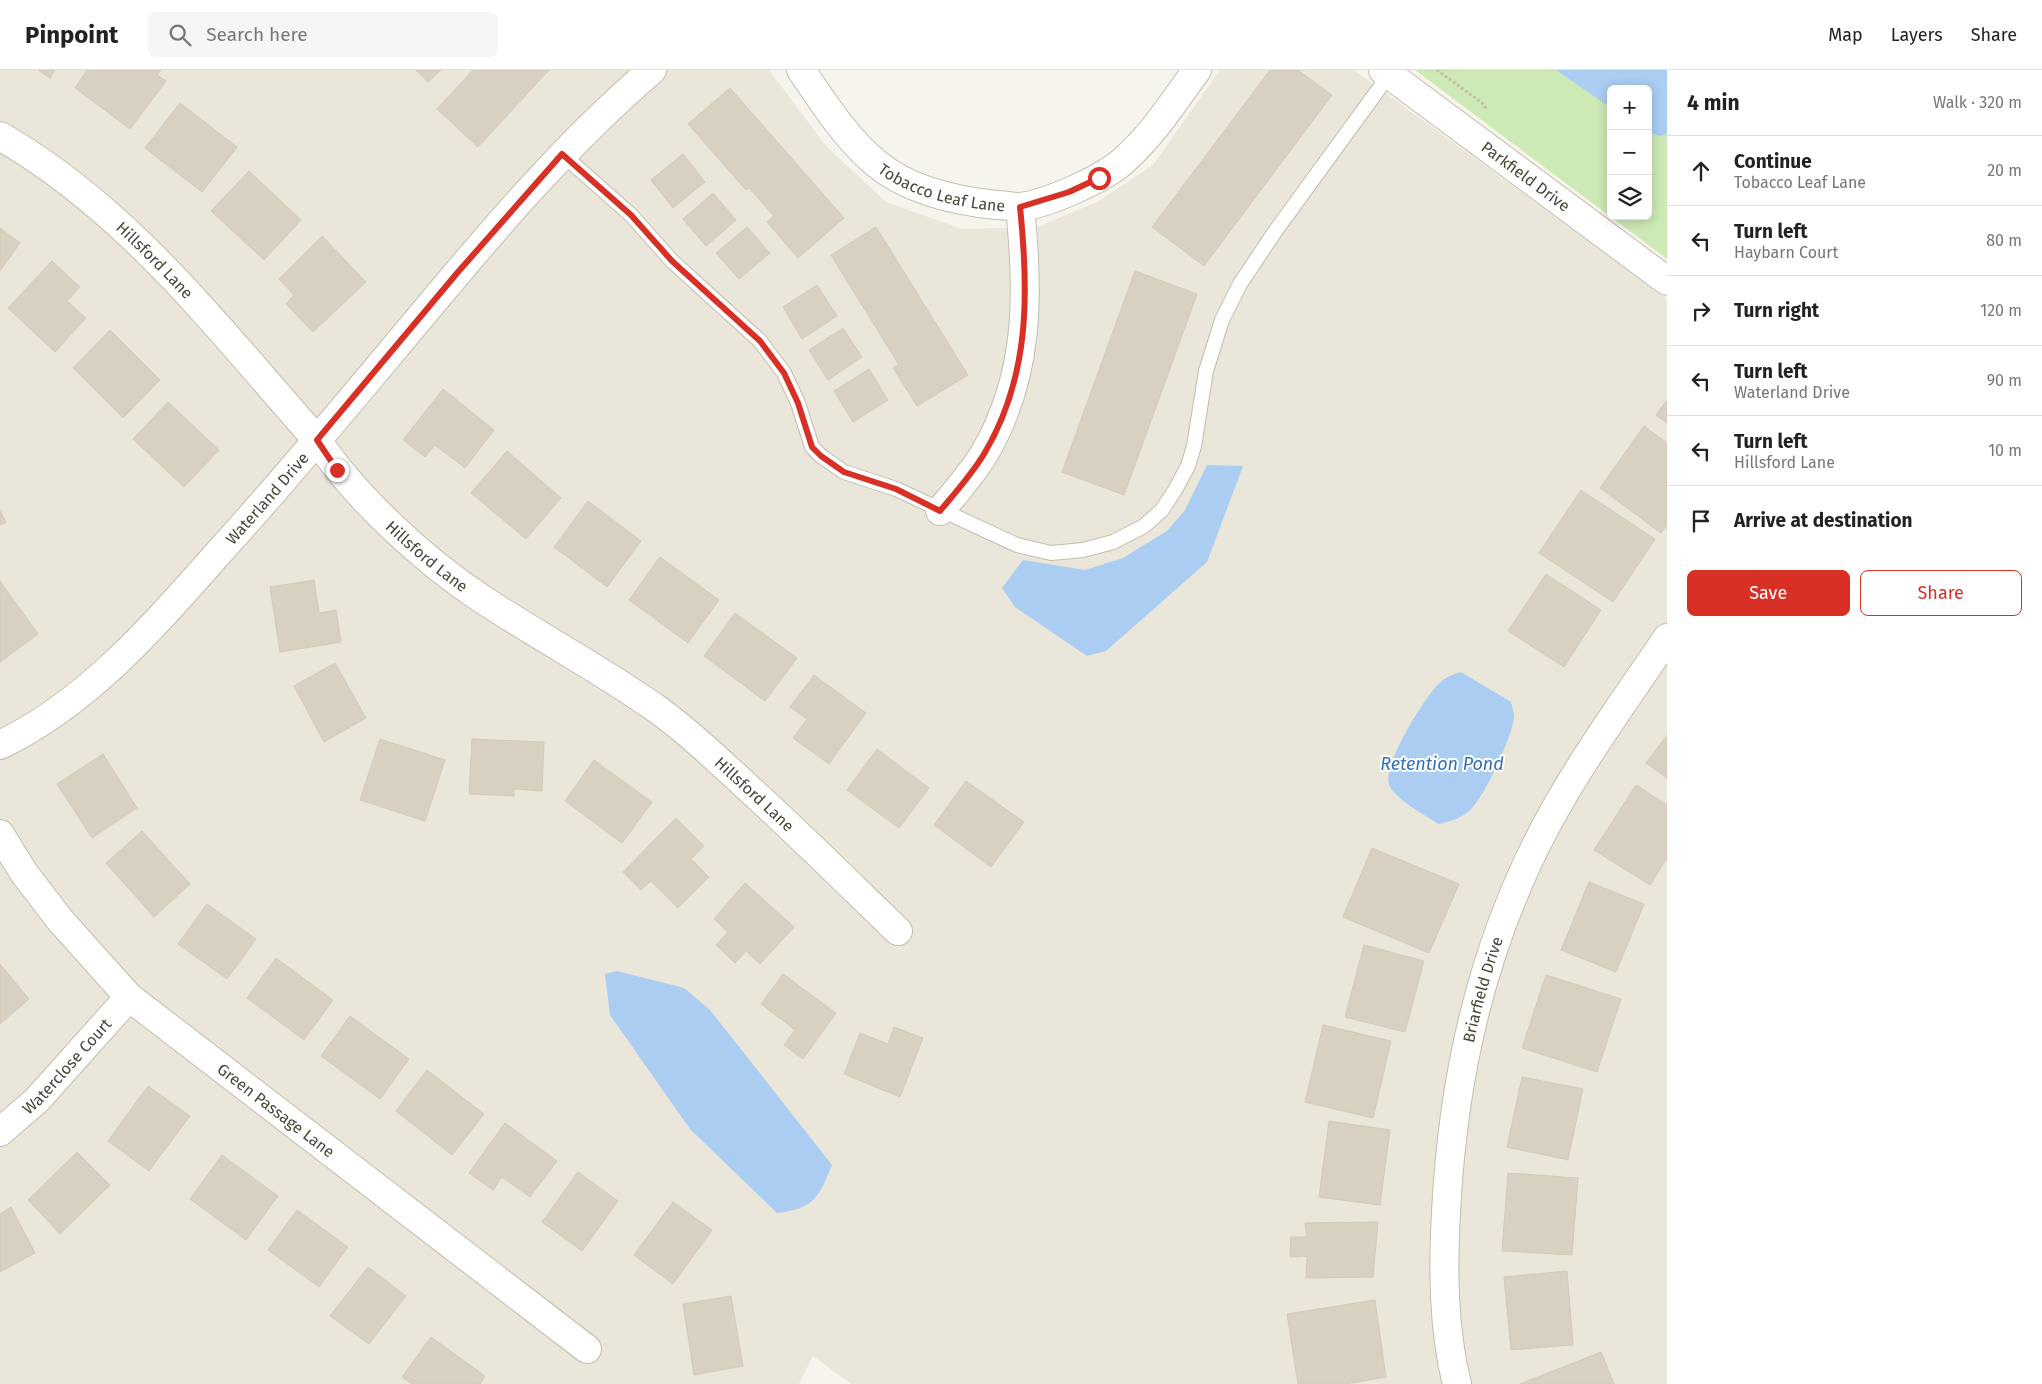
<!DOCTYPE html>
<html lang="en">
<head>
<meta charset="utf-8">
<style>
  body { margin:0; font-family:"Fira Sans",sans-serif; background:#f6f6f6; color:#222 }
  .controls { position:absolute; right:15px; top:15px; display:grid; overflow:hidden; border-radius:8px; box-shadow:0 2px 12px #0003 }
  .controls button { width:45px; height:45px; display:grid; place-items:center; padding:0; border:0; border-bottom:1px solid #e0e0e0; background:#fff; color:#222; font:25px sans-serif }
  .stop { position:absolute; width:15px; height:15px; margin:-11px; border:4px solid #d93025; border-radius:50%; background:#fff }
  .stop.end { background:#d93025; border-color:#fff; box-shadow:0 1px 5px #0008 }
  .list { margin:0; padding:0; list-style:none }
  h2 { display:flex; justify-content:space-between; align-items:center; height:65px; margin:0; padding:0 20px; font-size:21px }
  h2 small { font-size:16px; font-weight:400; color:#767676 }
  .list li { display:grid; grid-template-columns:32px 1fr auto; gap:15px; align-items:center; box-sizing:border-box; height:70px; padding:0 20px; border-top:1px solid #e0e0e0 }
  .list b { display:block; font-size:19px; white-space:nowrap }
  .list p { margin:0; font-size:16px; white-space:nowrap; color:#767676 }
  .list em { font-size:16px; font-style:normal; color:#767676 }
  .actions { display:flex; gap:10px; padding:15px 20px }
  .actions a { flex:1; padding:11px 0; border:1px solid #d93025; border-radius:8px; text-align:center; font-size:18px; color:#d93025 }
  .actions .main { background:#d93025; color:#fff }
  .icon { flex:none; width:28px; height:28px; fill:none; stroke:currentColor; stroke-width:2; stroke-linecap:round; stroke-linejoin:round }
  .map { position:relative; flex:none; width:1667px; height:1314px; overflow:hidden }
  header { display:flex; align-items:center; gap:30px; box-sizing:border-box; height:70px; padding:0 25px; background:#fff; border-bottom:1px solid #e0e0e0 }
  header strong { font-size:24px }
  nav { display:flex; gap:28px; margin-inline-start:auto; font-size:18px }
  .search { width:350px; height:45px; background:#f6f6f6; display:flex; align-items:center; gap:12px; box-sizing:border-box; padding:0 18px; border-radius:8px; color:#767676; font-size:19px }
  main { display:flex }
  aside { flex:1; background:#fff }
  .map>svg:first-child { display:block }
</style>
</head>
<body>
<header>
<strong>Pinpoint</strong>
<div class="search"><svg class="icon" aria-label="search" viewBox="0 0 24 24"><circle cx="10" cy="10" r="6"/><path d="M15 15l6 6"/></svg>Search here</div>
<nav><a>Map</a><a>Layers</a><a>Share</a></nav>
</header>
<main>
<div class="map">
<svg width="1667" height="1314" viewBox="0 0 1667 1314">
  <rect width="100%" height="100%" fill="#f6f4ec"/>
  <path fill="#eae6da" d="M 0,0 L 769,0 L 827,77 L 886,132 L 962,159 L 1038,157 L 1099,131 L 1153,95 L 1220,0 L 1354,0 L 1667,229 L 1667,1314 L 851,1314 L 813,1286 L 799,1314 L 0,1314 Z"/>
  <path fill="#cde9b6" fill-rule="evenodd" d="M 1415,0 L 1667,0 L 1667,189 ZM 1611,19 L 1648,19 L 1648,146 L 1611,146 Z"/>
  <path fill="#aacdf1" d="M 1556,0 L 1667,0 L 1667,64 L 1659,66 L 1648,62 L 1648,19 L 1611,19 L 1611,38 Z
    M 1207,395 L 1243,396 L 1207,492 L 1106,581 L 1087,586 L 1015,537 L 1002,518 L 1023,490 L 1085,500 L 1123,488 L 1167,461 L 1185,440 Z
    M 1461,602 L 1511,632 C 1512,636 1514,642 1514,647 C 1513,665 1484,728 1470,740 C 1460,749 1452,751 1439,754 C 1426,746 1393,728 1389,714 C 1383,695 1422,632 1435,618 C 1442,609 1450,605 1461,602 Z
    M 617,901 L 684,918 L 710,940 L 832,1095 C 819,1127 814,1139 777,1143 L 690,1059 L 610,945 L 605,904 Z"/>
  <path fill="#d8d1c1" stroke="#d2cab4" d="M 38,0 L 55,0 L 50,8 Z
    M 87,0 L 161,0 L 157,5 L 166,11 L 130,59 L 75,18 Z
    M 416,0 L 441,0 L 428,12 Z
    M 473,0 L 549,0 L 478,77 L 437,39 Z
    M 1270,0 L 1298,0 L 1332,25 L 1204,196 L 1152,157 Z
    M 730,18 L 844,148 L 798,188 L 767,152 L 774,146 L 749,118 L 746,120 L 688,54 Z
    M 180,33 L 237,77 L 202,122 L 145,78 Z
    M 683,84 L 705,112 L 673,138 L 651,110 Z
    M 249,101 L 301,150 L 264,190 L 211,141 Z
    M 713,123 L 736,150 L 706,176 L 683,149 Z
    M 747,157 L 770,183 L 739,209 L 716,183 Z
    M 876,157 L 968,305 L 917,336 L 893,298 L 899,295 L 831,185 Z
    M 0,158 L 20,173 L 0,201 Z
    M 322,166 L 366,212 L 313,262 L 286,234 L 294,225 L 279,209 Z
    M 52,191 L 80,217 L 67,231 L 86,248 L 55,282 L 8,238 Z
    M 1135,201 L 1197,224 L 1124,425 L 1062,402 Z
    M 817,215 L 837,246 L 802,269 L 783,237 Z
    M 843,258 L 862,287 L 828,310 L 809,280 Z
    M 110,260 L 160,310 L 123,348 L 73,298 Z
    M 869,299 L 888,330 L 853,352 L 834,321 Z
    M 443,319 L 494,360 L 465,398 L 435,375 L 425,387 L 403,370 Z
    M 1667,330 L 1667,353 L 1656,345 Z
    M 168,332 L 219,380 L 184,417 L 133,369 Z
    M 1644,356 L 1667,373 L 1667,455 L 1661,463 L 1600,418 Z
    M 507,381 L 561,428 L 526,469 L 471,423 Z
    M 1581,420 L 1655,469 L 1613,532 L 1539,483 Z
    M 588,431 L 641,471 L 607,517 L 554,477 Z
    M 0,441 L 6,452 L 0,455 Z
    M 660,487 L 719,530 L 688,573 L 629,530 Z
    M 1546,504 L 1601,540 L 1564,597 L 1508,561 Z
    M 314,510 L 319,543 L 336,540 L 341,572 L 280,582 L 270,517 Z
    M 0,511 L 38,564 L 0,592 Z
    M 735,543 L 797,588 L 765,631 L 704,586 Z
    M 335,593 L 366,648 L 324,672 L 294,616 Z
    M 814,605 L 866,643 L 829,694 L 793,668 L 807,649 L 790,637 Z
    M 1667,665 L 1667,708 L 1646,693 Z
    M 380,669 L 445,690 L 425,751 L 360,730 Z
    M 472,669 L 544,672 L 542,721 L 514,719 L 514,726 L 469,724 Z
    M 877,679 L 929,718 L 899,758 L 847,720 Z
    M 103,684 L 137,738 L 92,768 L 57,714 Z
    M 594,690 L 652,732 L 622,773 L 565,731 Z
    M 966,711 L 1024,752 L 991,797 L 934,755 Z
    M 1636,715 L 1667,735 L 1667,788 L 1650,815 L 1594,780 Z
    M 676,748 L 704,776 L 691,789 L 709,807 L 678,838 L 651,811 L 641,820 L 623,802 Z
    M 142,761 L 190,814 L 154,847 L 106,793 Z
    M 1372,778 L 1459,814 L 1429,883 L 1343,847 Z
    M 1589,812 L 1644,834 L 1616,902 L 1561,880 Z
    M 745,813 L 794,857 L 760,894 L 746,881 L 735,893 L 716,875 L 728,862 L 714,849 Z
    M 207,834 L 256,869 L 227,909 L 178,874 Z
    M 1364,875 L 1424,891 L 1405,962 L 1345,947 Z
    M 276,888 L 333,930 L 304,970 L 247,928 Z
    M 0,894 L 29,929 L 0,954 Z
    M 783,904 L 836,943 L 803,989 L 784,975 L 795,960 L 761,934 Z
    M 1546,905 L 1621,929 L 1597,1002 L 1522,978 Z
    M 350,946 L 409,989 L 380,1029 L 321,986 Z
    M 1323,955 L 1391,971 L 1373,1048 L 1305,1032 Z
    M 894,957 L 923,968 L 900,1027 L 844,1004 L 860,963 L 888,974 Z
    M 427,1000 L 484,1044 L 452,1085 L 396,1041 Z
    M 1522,1007 L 1583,1019 L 1568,1090 L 1507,1077 Z
    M 148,1016 L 190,1046 L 149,1101 L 108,1071 Z
    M 1329,1051 L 1390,1060 L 1380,1135 L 1319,1127 Z
    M 505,1053 L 557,1091 L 530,1127 L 502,1107 L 493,1120 L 469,1103 Z
    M 77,1082 L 110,1115 L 60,1164 L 28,1130 Z
    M 222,1085 L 278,1126 L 246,1170 L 190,1129 Z
    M 578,1102 L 618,1131 L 582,1181 L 542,1152 Z
    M 1508,1103 L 1578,1108 L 1572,1185 L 1502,1181 Z
    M 673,1132 L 712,1160 L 673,1214 L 634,1185 Z
    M 11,1137 L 35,1183 L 0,1202 L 0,1144 Z
    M 297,1140 L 348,1177 L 319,1217 L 268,1180 Z
    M 1378,1152 L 1373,1207 L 1306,1208 L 1307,1186 L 1290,1187 L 1291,1167 L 1307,1167 L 1305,1153 Z
    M 368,1197 L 406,1226 L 369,1274 L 330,1246 Z
    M 1567,1201 L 1573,1275 L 1511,1280 L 1504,1207 Z
    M 731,1226 L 743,1296 L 694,1305 L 683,1234 Z
    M 1375,1230 L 1386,1307 L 1345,1314 L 1298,1314 L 1287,1244 Z
    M 431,1267 L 485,1306 L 480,1314 L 412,1314 L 402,1307 Z
    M 1601,1282 L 1614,1314 L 1520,1314 Z"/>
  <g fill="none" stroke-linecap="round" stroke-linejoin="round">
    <g stroke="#c2bdae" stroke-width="16">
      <path id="lane" d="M 562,84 L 631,145 L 672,191 L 760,271 L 784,303 L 798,333 L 812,377 L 821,386 L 844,402 L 896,419 L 1017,475 L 1051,483 L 1083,480 L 1113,472 L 1144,456 L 1162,440 L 1175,420 L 1188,396 L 1194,376 L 1206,301 L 1222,250 L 1240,214 L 1274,163 L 1389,5"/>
    </g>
    <g stroke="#c2bdae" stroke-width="30">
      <g id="street">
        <path id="s1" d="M 801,0 C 824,33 846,69 877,94 C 910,121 956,131 997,135 C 1005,135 1013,137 1020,137 C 1047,134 1103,109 1123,91 C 1153,65 1174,31 1197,0"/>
        <path id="s2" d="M 1383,0 L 1667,211"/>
        <path id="s3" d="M 0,66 C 129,140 220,261 317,370 C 356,428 423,490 482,529 C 541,568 604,601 661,642 C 691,664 718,690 745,715 C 797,762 847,812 898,861"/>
        <path d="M 940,441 C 955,423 972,404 984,384 C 1030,306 1029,224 1020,137"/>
        <path id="s4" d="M 0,675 C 91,631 156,553 222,479 C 293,401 360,319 428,238 C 498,154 569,71 652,0"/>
        <path id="s5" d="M 0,764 L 24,803 L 60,850 L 129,927 L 587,1279"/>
        <path id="s6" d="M 0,1062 L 37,1030 L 129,927"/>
        <path id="s7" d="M 1457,1314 C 1443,1259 1443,1199 1446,1142 C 1453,1005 1482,876 1547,754 C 1582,689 1626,629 1667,568"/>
      </g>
    </g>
    <path stroke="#c3ba9f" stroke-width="3" stroke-dasharray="2.5 2.5" stroke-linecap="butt" d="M 1437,0 L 1482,33 L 1487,40"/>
    <use href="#lane" stroke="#fff" stroke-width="14"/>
    <use href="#street" stroke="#fff" stroke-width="28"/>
  </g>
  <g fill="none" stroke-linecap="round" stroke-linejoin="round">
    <path stroke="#d93025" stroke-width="6" d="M 337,400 L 317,370 L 458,202 L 562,84 L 631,145 L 672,191 L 760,271 L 784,303 L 798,333 L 812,377 L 821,386 L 844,402 L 896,419 L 940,441 C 955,423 972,404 984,384 C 1030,307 1029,223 1020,137 L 1069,122 L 1099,108"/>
  </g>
  <g text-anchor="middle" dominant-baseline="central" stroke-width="4" stroke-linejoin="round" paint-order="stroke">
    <g font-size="16" fill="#4b4539" stroke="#fff">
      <text stroke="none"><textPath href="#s2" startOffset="178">Parkfield Drive</textPath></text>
      <text stroke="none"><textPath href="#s1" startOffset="192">Tobacco Leaf Lane</textPath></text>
      <text stroke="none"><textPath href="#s3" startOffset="199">Hillsford Lane</textPath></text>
      <text stroke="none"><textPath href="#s4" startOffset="366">Waterland Drive</textPath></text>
      <text stroke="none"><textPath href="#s3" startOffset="602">Hillsford Lane</textPath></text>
      <text stroke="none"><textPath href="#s3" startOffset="1008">Hillsford Lane</textPath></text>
      <text stroke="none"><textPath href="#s7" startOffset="399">Briarfield Drive</textPath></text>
      <text stroke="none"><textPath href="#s6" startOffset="94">Waterclose Court</textPath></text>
      <text stroke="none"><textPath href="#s5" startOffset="394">Green Passage Lane</textPath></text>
    </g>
    <g font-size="18" font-style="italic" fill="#3172b8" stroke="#fff">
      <text x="1442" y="694">Retention Pond</text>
    </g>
  </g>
</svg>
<div class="controls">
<button>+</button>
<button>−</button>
<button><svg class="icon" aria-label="layers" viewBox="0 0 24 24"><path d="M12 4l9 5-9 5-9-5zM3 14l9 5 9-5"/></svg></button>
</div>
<div class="stop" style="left:1099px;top:108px"></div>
<div class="stop end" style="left:337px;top:400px"></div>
</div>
<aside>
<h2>4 min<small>Walk · 320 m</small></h2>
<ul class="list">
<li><svg class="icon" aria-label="ahead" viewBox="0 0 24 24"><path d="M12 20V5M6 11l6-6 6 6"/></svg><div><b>Continue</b><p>Tobacco Leaf Lane</p></div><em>20 m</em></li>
<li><svg class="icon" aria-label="left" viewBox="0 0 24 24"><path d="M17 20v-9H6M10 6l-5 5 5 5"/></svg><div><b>Turn left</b><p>Haybarn Court</p></div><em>80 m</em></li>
<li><svg class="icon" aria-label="right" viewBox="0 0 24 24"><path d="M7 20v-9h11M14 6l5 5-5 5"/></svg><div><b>Turn right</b></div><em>120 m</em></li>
<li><svg class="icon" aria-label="left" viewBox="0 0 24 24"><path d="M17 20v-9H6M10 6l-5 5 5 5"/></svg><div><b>Turn left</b><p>Waterland Drive</p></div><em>90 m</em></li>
<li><svg class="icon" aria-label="left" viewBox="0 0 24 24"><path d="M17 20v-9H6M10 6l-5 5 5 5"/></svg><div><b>Turn left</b><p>Hillsford Lane</p></div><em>10 m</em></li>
<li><svg class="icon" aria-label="arrive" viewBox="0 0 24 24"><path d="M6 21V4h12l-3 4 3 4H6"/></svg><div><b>Arrive at destination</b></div></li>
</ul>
<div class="actions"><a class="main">Save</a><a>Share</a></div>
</aside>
</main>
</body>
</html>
